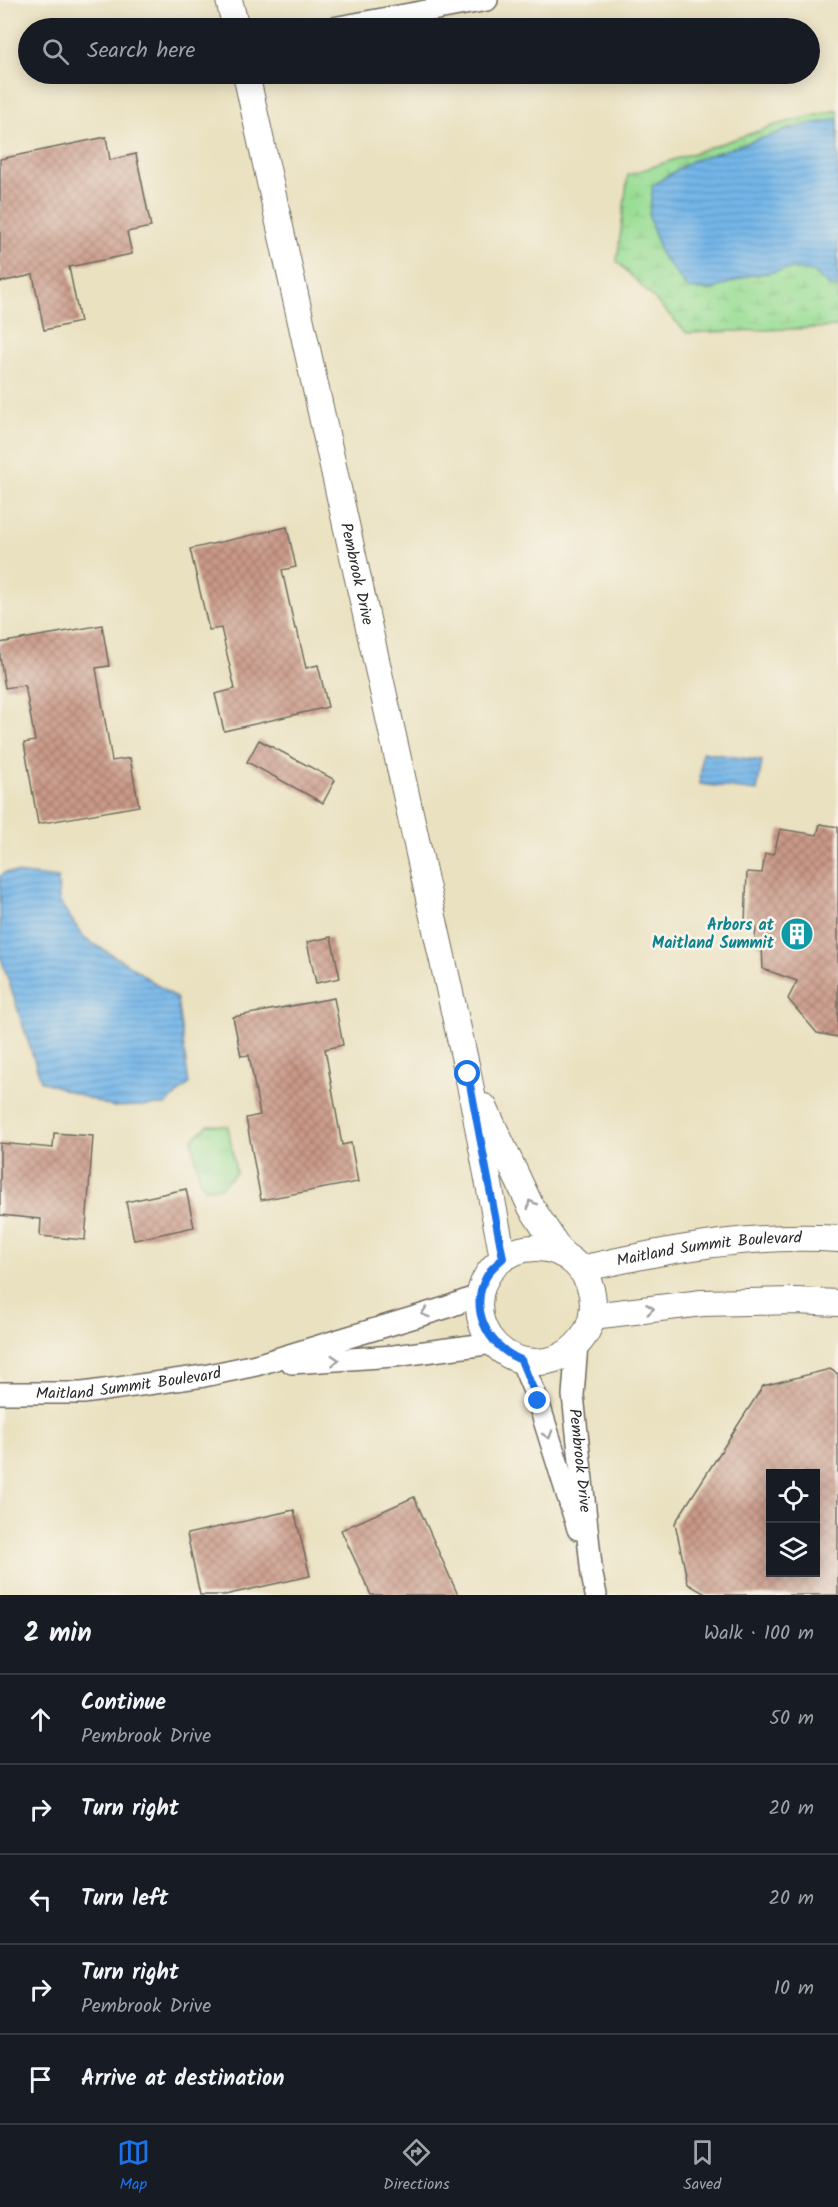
<!DOCTYPE html>
<html lang="en">
<head>
<meta charset="utf-8">
<style>
  body { margin:0; font-family:Kalam,sans-serif; background:#20242c; color:#f1f3f6 }
  .controls { position:absolute; right:18px; bottom:18px; display:grid; overflow:hidden; border-radius:0px; box-shadow:0 3px 15px #0003 }
  .controls button { width:54px; height:54px; display:grid; place-items:center; padding:0; border:0; border-bottom:2px solid #363941; background:#171b24; color:#f1f3f6; font:30px sans-serif }
  .stop { position:absolute; width:18px; height:18px; margin:-14px; border:4px solid #1a73e8; border-radius:50%; background:#fff }
  .stop.end { background:#1a73e8; border-color:#fff; box-shadow:0 2px 6px #0008 }
  .list { margin:0; padding:0; list-style:none }
  h2 { display:flex; justify-content:space-between; align-items:center; height:78px; margin:0; padding:0 24px; font-size:26px }
  h2 small { font-size:20px; font-weight:400; color:#9ea1a6 }
  .list li { display:grid; grid-template-columns:39px 1fr auto; gap:18px; align-items:center; box-sizing:border-box; height:90px; padding:0 24px; border-top:2px solid #363941 }
  .list b { display:block; font-size:22px; white-space:nowrap }
  .list p { margin:0; font-size:20px; white-space:nowrap; color:#9ea1a6 }
  .list em { font-size:20px; font-style:normal; color:#9ea1a6 }
  .icon { flex:none; width:33px; height:33px; fill:none; stroke:currentColor; stroke-width:2; stroke-linecap:round; stroke-linejoin:round }
  .map { position:relative; flex:none; width:838px; height:1595px; overflow:hidden }
  .search { position:absolute; background:#171b24; box-shadow:0 3px 15px #0003; left:18px; right:18px; top:18px; height:66px; display:flex; align-items:center; gap:15px; box-sizing:border-box; padding:0 21px; border-radius:33px; color:#9ea1a6; font-size:22px }
  .sheet { height:528px; background:#171b24 }
  nav { display:flex; justify-content:space-around; align-items:center; box-sizing:border-box; height:84px; border-top:2px solid #363941; background:#171b24; font-size:16px; color:#9ea1a6 }
  nav a { display:grid; justify-items:center; gap:3px }
  nav .on { color:#1a73e8 }
  .map>svg:first-child { display:block }
</style>
</head>
<body>
<div class="map">
<svg width="838" height="1595" viewBox="0 0 838 1595">
  <defs>
    <pattern id="wetland-marsh" width="20" height="14" patternUnits="userSpaceOnUse" patternTransform="scale(1.5)"><rect width="20" height="14" fill="#9ade95"/><path d="M1 5h8M5 5V1M11 12h8M15 12V8" fill="none" stroke="#85bf81"/></pattern>
    <pattern id="park-tufts" width="24" height="20" patternUnits="userSpaceOnUse" patternTransform="scale(1.5)"><rect width="24" height="20" fill="#9ade95"/><path d="M3 7l-1-3M5 7V3M7 7l1-3M15 17l-1-3M17 17v-4M19 17l1-3" fill="none" stroke="#85bf81"/></pattern>
    <pattern id="water-rules" width="6" height="5" patternUnits="userSpaceOnUse" patternTransform="scale(1.5)"><rect width="6" height="5" fill="#73b6e9"/><path d="M0 2.5h6" fill="none" stroke="#5f94bd"/></pattern>
    <pattern id="building-cross-hatch" width="8" height="8" patternUnits="userSpaceOnUse" patternTransform="scale(1.5)"><rect width="8" height="8" fill="#ca9987"/><path d="M0 0l8 8M0 8l8-8" fill="none" stroke="#a47d6f"/></pattern>
  </defs>
  <rect width="100%" height="100%" fill="#f7f3e8"/>
  <filter id="ink" filterUnits="userSpaceOnUse"><feTurbulence type="fractalNoise" baseFrequency=".0167" numOctaves="2"/><feDisplacementMap in="SourceGraphic" scale="12" xChannelSelector="R" yChannelSelector="G"/><feConvolveMatrix kernelMatrix="1 2 1 2 8 2 1 2 1" color-interpolation-filters="sRGB"/></filter>
  <filter id="wash" filterUnits="userSpaceOnUse"><feTurbulence type="fractalNoise" baseFrequency=".008" numOctaves="4" result="noise"/><feDisplacementMap in="SourceGraphic" scale="24" xChannelSelector="R" yChannelSelector="G"/><feGaussianBlur stdDeviation="1.35" result="paint"/><feColorMatrix in="noise" values="0 0 0 0 0 0 0 0 0 0 0 0 0 0 0 0 0 1.4 0 .05"/><feComposite in="paint" operator="in"/></filter>
  <g filter="url(#wash)">
    <rect width="100%" height="100%" fill="#eae1c0"/>
    <path fill="url(#wetland-marsh)" stroke="#628460" stroke-width="1.5" d="M 838,110 L 838,327 L 687,333 L 617,261 L 628,175 L 779,124 Z"/>
    <path fill="url(#park-tufts)" stroke="#628460" stroke-width="1.5" d="M 208,1125 L 228,1126 L 236,1173 L 221,1187 L 205,1188 L 200,1181 L 192,1140 Z"/>
    <path fill="url(#water-rules)" stroke="#4f708a" stroke-width="1.5" d="M 838,119 L 838,288 L 830,287 L 813,272 L 791,269 L 748,276 L 711,290 L 688,289 L 660,253 L 649,216 L 653,185 L 691,161 L 793,128 Z
      M 702,752 L 762,761 L 757,791 L 700,784 Z
      M 6,872 L 58,878 L 59,901 L 85,939 L 126,963 L 177,999 L 189,1084 L 165,1105 L 112,1107 L 41,1081 L 0,955 L 0,876 Z"/>
    <g id="blocks">
      <path fill="url(#building-cross-hatch)" fill-rule="evenodd" d="M 106,137 L 110,160 L 136,154 L 151,227 L 127,232 L 132,254 L 69,267 L 80,322 L 44,330 L 33,275 L 0,282 L 0,159 Z
        M 287,527 L 296,567 L 282,570 L 295,629 L 297,629 L 306,668 L 318,665 L 328,707 L 224,731 L 215,694 L 235,689 L 221,628 L 209,630 L 190,549 Z
        M 102,625 L 109,666 L 96,668 L 112,761 L 130,758 L 139,806 L 38,824 L 24,743 L 35,741 L 25,685 L 5,688 L 0,657 L 0,643 Z
        M 259,740 L 335,780 L 323,803 L 247,762 Z
        M 820,824 L 838,827 L 838,1037 L 817,1033 L 788,999 L 797,981 L 763,969 L 762,946 L 755,943 L 756,925 L 745,923 L 747,872 L 762,873 L 765,854 L 774,854 L 780,829 L 817,835 Z
        M 331,937 L 340,978 L 316,983 L 307,942 Z
        M 334,998 L 343,1045 L 325,1049 L 342,1145 L 351,1143 L 358,1182 L 261,1200 L 246,1118 L 260,1115 L 249,1055 L 241,1056 L 233,1017 Z
        M 54,1133 L 93,1136 L 85,1240 L 40,1236 L 41,1219 L 0,1215 L 0,1143 L 53,1148 Z
        M 186,1189 L 194,1227 L 134,1240 L 126,1202 Z
        M 830,1369 L 838,1374 L 838,1595 L 707,1595 L 688,1584 L 675,1523 L 763,1386 ZM 771,1473 L 816,1473 L 816,1572 L 771,1572 Z
        M 414,1497 L 458,1595 L 371,1595 L 341,1530 Z
        M 294,1510 L 310,1576 L 225,1595 L 200,1595 L 187,1534 Z"/>
    </g>
  </g>
  <g filter="url(#ink)">
    <use href="#blocks" fill-opacity="0" stroke="#6e6b5f" stroke-width="1.5"/>
    <g fill="none" stroke-linecap="round" stroke-linejoin="round">
      <g stroke="#6e6b5f" stroke-width="24">
        <g id="minor">
          <path d="M 333,28 L 487,0"/>
          <path id="s1" d="M 577,1345 L 573,1395 L 592,1575 L 596,1595"/>
          <path d="M 521,1360 L 538,1401 L 578,1529"/>
          <path d="M 292,1363 L 394,1356 L 494,1343"/>
          <path id="s2" d="M 0,1393 L 83,1393 L 204,1376 L 256,1365 L 445,1308 L 480,1295"/>
        </g>
      </g>
      <g stroke="#6e6b5f" stroke-width="28">
        <g id="tertiary">
          <path d="M 229,0 L 236,28"/>
          <path id="s3" d="M 246,74 L 468,1074 L 503,1258"/>
          <path d="M 484,1107 L 531,1207 L 562,1254"/>
          <circle cx="536" cy="1305" r="57"/>
          <path id="s4" d="M 581,1269 C 665,1250 751,1233 838,1239"/>
          <path d="M 592,1316 L 702,1303 L 796,1301 L 838,1303"/>
        </g>
      </g>
      <use href="#minor" stroke="#fff" stroke-width="21"/>
      <use href="#tertiary" stroke="#fff" stroke-width="26"/>
    </g>
    <defs><path id="oneway-chevron" d="M-2-3.5L2.5 0L-2 3.5" fill="none" stroke-width="1.6" stroke-linecap="round" stroke-linejoin="round" transform="scale(1.5)"/></defs>
    <g stroke="#a0a0a0">
      <use href="#oneway-chevron" transform="translate(531 1204) rotate(-118)"/>
      <use href="#oneway-chevron" transform="translate(650 1309) rotate(-7)"/>
      <use href="#oneway-chevron" transform="translate(425 1313) rotate(163)"/>
      <use href="#oneway-chevron" transform="translate(335 1360) rotate(-3)"/>
      <use href="#oneway-chevron" transform="translate(548 1435) rotate(73)"/>
    </g>
  </g>
  <g fill="none" stroke-linecap="round" stroke-linejoin="round" filter="url(#ink)">
    <path stroke="#1a73e8" stroke-width="8" d="M 468,1074 L 503,1258 C 499,1262 493,1267 490,1271 C 466,1305 486,1346 521,1360 L 538,1401"/>
  </g>
  <defs>
    <g id="building-disc" transform="scale(1.725)"><circle r="9.5" fill="#0f9aa8" stroke="#f7f3e8"/><path d="M-4-6H4V6H1V3H-1V6H-4ZM-2.5-4.3h1.7v1.8h-1.7ZM.8-4.3h1.7v1.8H.8ZM-2.5-1h1.7V.8h-1.7ZM.8-1h1.7V.8H.8Z" fill="#fff"/></g>
  </defs>
  <g fill-rule="evenodd">
    <use href="#building-disc" x="797" y="934"/>
  </g>
  <g text-anchor="middle" dominant-baseline="central" stroke-width="5" stroke-linejoin="round" paint-order="stroke">
    <g font-size="16" fill="#2b2b2b" stroke="#f7f3e8">
      <text stroke="none"><textPath href="#s3" startOffset="512">Pembrook Drive</textPath></text>
      <text stroke="none"><textPath href="#s4" startOffset="130">Maitland Summit Boulevard</textPath></text>
      <text stroke="none"><textPath href="#s2" startOffset="129">Maitland Summit Boulevard</textPath></text>
      <text stroke="none"><textPath href="#s1" startOffset="116">Pembrook Drive</textPath></text>
    </g>
    <g font-size="16" font-weight="bold" fill="#0d838f" stroke="#f7f3e8" text-anchor="end">
      <text x="774" y="925">Arbors at<tspan x="774" dy="18">Maitland Summit</tspan></text>
    </g>
  </g>
</svg>
<div class="controls">
<button><svg class="icon" aria-label="locate" viewBox="0 0 24 24"><circle cx="12" cy="12" r="6"/><path d="M12 2v4M12 18v4M2 12h4M18 12h4"/></svg></button>
<button><svg class="icon" aria-label="layers" viewBox="0 0 24 24"><path d="M12 4l9 5-9 5-9-5zM3 14l9 5 9-5"/></svg></button>
</div>
<div class="stop" style="left:468px;top:1074px"></div>
<div class="stop end" style="left:538px;top:1401px"></div>
<div class="search"><svg class="icon" aria-label="search" viewBox="0 0 24 24"><circle cx="10" cy="10" r="6"/><path d="M15 15l6 6"/></svg>Search here</div>
</div>
<section class="sheet">
<h2>2 min<small>Walk · 100 m</small></h2>
<ul class="list">
<li><svg class="icon" aria-label="ahead" viewBox="0 0 24 24"><path d="M12 20V5M6 11l6-6 6 6"/></svg><div><b>Continue</b><p>Pembrook Drive</p></div><em>50 m</em></li>
<li><svg class="icon" aria-label="right" viewBox="0 0 24 24"><path d="M7 20v-9h11M14 6l5 5-5 5"/></svg><div><b>Turn right</b></div><em>20 m</em></li>
<li><svg class="icon" aria-label="left" viewBox="0 0 24 24"><path d="M17 20v-9H6M10 6l-5 5 5 5"/></svg><div><b>Turn left</b></div><em>20 m</em></li>
<li><svg class="icon" aria-label="right" viewBox="0 0 24 24"><path d="M7 20v-9h11M14 6l5 5-5 5"/></svg><div><b>Turn right</b><p>Pembrook Drive</p></div><em>10 m</em></li>
<li><svg class="icon" aria-label="arrive" viewBox="0 0 24 24"><path d="M6 21V4h12l-3 4 3 4H6"/></svg><div><b>Arrive at destination</b></div></li>
</ul>
</section>
<nav>
<a class="on"><svg class="icon" aria-label="map" viewBox="0 0 24 24"><path d="M3 6l6-2 6 2 6-2v14l-6 2-6-2-6 2zM9 4v14M15 6v14"/></svg>Map</a>
<a><svg class="icon" aria-label="directions" viewBox="0 0 24 24"><path d="M12 3l9 9-9 9-9-9zM9 14v-3h6M13 9l2 2-2 2"/></svg>Directions</a>
<a><svg class="icon" aria-label="saved" viewBox="0 0 24 24"><path d="M7 4h10v16l-5-4-5 4z"/></svg>Saved</a>
</nav>
</body>
</html>
